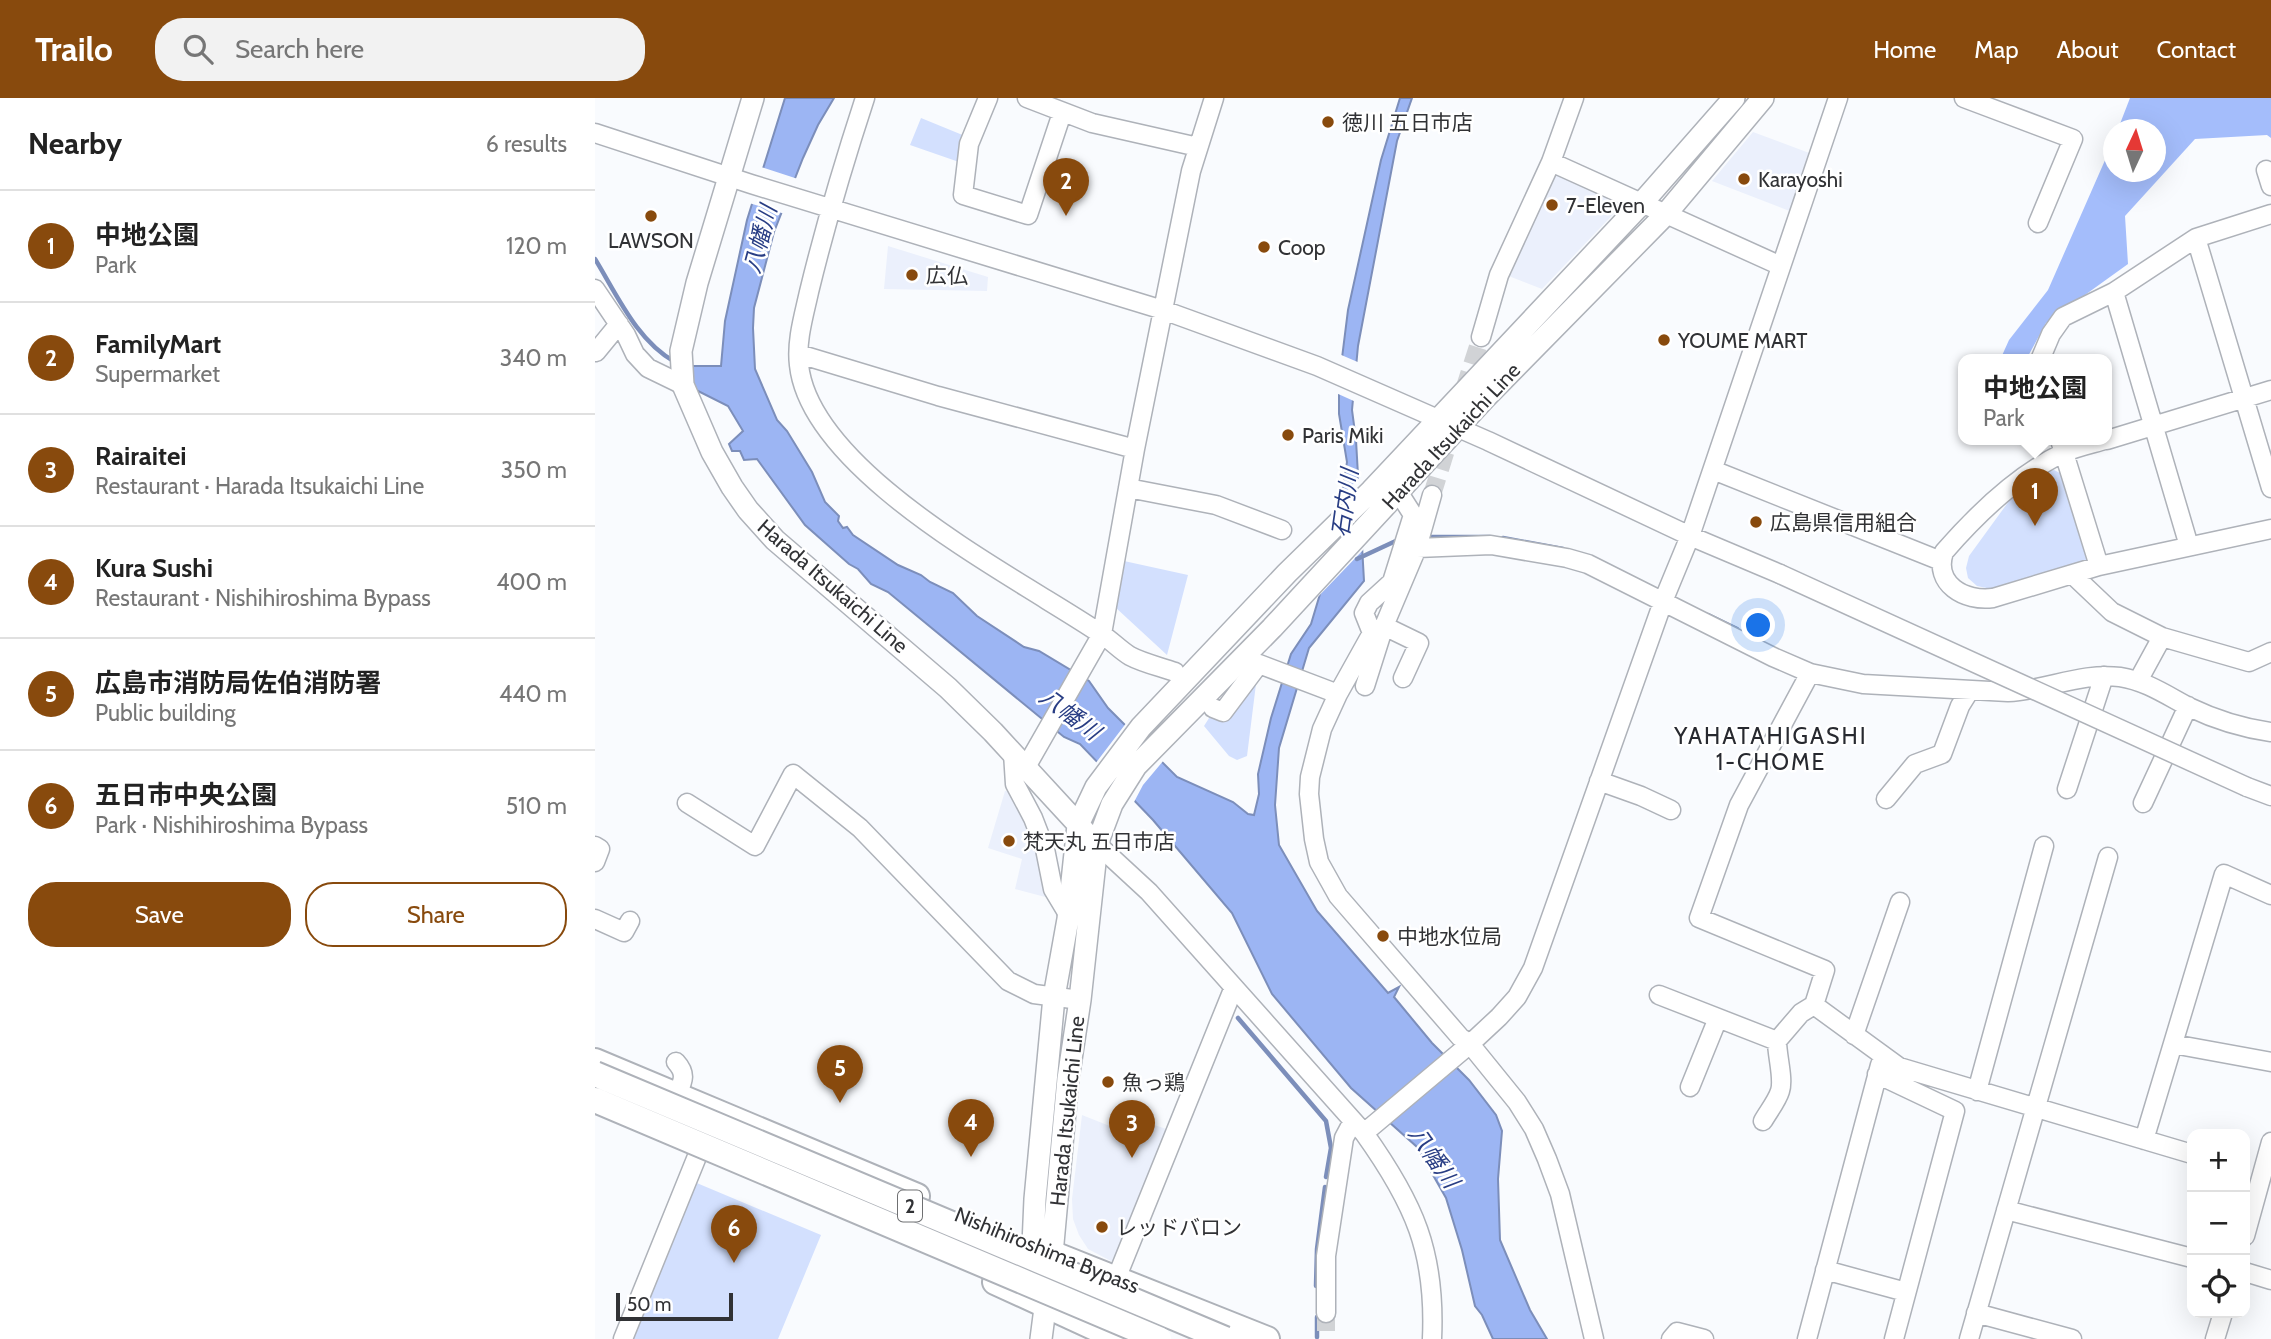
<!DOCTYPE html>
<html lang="en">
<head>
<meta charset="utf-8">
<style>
  body { margin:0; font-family:Cabin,"Noto Sans JP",sans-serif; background:#f2f2f2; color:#222 }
  .controls { position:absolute; right:21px; bottom:21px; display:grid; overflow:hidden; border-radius:14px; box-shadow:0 7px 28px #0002 }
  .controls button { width:63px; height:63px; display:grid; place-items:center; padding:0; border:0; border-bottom:2px solid #e0e0e0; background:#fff; color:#222; font:35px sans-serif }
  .compass { position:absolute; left:1508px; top:21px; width:63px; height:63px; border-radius:50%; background:#fff; box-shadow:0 7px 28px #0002; rotate:4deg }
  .scale { position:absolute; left:21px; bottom:18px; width:117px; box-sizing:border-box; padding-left:7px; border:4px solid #313235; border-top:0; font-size:19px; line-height:24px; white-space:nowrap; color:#313235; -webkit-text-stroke:5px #fff; paint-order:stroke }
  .you { position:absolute; left:1164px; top:528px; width:24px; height:24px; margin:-18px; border:5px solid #fff; border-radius:50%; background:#1a73e8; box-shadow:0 0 0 10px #1a73e833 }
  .badge { display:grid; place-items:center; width:46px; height:46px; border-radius:50%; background:#884a0d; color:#fff; font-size:23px; font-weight:700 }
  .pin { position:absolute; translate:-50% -58px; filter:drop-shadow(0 2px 4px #0008) }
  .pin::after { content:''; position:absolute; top:37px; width:24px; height:21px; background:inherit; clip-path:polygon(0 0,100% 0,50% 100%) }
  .popup { position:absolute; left:1363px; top:256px; width:154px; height:91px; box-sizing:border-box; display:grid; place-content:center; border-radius:14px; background:#fff; filter:drop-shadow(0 2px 5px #0005); font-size:23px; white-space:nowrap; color:#767676 }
  .popup b { font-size:26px; color:#222 }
  .popup::after { content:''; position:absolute; left:50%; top:100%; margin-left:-14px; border:14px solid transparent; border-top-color:#fff }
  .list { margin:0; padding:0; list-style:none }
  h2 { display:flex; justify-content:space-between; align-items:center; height:91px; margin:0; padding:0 28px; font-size:30px }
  h2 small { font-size:23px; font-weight:400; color:#767676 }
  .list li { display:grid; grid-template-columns:46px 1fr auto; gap:21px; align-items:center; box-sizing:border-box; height:112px; padding:0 28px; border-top:2px solid #e0e0e0 }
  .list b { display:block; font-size:26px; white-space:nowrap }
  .list p { margin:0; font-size:23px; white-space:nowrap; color:#767676 }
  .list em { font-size:23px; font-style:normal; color:#767676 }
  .actions { display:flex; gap:14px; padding:21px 28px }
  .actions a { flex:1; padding:16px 0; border:2px solid #884a0d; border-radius:28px; text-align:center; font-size:24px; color:#884a0d }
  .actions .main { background:#884a0d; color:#fff }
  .icon { flex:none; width:38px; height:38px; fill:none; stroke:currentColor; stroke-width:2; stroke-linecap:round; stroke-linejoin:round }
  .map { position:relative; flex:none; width:1676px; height:1241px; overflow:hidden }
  header { display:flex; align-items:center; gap:42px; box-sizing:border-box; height:98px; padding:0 35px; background:#884a0d; color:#fff }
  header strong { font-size:33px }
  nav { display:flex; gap:38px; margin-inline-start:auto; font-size:24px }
  .search { width:490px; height:63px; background:#f2f2f2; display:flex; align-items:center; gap:18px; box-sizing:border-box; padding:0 24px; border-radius:28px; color:#767676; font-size:26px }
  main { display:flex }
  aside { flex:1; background:#fff }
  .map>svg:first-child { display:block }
</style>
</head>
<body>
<header>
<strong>Trailo</strong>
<div class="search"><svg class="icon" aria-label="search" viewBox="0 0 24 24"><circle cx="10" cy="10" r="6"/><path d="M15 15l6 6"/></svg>Search here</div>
<nav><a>Home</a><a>Map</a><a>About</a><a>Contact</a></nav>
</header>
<main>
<aside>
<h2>Nearby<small>6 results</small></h2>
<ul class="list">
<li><span class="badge">1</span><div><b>中地公園</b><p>Park</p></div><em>120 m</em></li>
<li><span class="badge">2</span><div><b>FamilyMart</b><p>Supermarket</p></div><em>340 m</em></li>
<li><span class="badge">3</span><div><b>Rairaitei</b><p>Restaurant · Harada Itsukaichi Line</p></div><em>350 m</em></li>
<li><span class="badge">4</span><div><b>Kura Sushi</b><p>Restaurant · Nishihiroshima Bypass</p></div><em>400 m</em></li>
<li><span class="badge">5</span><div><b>広島市消防局佐伯消防署</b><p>Public building</p></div><em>440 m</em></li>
<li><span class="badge">6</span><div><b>五日市中央公園</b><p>Park · Nishihiroshima Bypass</p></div><em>510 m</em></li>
</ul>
<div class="actions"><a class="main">Save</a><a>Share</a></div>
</aside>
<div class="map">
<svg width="1676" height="1241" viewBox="0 0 1676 1241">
  <rect width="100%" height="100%" fill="#f9fbfe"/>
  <path fill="#ebf0fc" d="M 1158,34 L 1217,56 L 1197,114 L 1117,83 Z
    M 965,74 L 1026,102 L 1026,108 L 947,191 L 911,177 L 958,76 Z
    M 293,148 L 393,179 L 392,193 L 289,191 Z
    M 410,693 L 418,693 L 435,727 L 454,800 L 420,791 L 427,761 L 393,750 Z
    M 487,1017 L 540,1038 L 545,1022 L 574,1032 L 518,1164 L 493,1151 L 484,1137 L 478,1121 L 477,1101 Z"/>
  <path fill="#d3e0fe" d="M 326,20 L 370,38 L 364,64 L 315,47 Z
    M 1459,372 L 1469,377 L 1493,453 L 1492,462 L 1463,474 L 1396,491 L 1382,488 L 1373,480 L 1371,470 L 1374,458 L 1414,403 L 1455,373 Z
    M 529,463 L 593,477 L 572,557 L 520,509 Z
    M 661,586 L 652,658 L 642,662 L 634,658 L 609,628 L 616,617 L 633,622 L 652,593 Z
    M 97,1083 L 226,1137 L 183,1241 L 34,1241 Z"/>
  <path fill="#a4bdfb" d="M 1535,0 L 1676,0 L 1676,40 L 1672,37 L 1600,41 L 1530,118 L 1533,166 L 1451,225 L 1431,262 L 1405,262 L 1414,242 L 1453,192 L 1518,44 L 1518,74 L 1560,74 L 1560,32 L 1523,31 Z"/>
  <path fill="#9cb5f3" stroke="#7c8eba" stroke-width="2" d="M 190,0 L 239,0 L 223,27 L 208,60 L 179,134 L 159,210 L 158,230 L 160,271 L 182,322 L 192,333 L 217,374 L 230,404 L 244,418 L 243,423 L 248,430 L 252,429 L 258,437 L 303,467 L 326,477 L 335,484 L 358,495 L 382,518 L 429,549 L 444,553 L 494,583 L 513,610 L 582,679 L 638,704 L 653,716 L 659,717 L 664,696 L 663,676 L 676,620 L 696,556 L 716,526 L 737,456 L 752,364 L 744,316 L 744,284 L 753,212 L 786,62 L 805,0 L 817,0 L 802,43 L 763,248 L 757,312 L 761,342 L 769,483 L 714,550 L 684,650 L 680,707 L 684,747 L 722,813 L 793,895 L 804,889 L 799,899 L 837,945 L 874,982 L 901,1017 L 907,1033 L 903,1081 L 905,1142 L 935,1212 L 952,1241 L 898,1241 L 887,1217 L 880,1208 L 867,1152 L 851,1100 L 822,1049 L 756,990 L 677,896 L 637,815 L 558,722 L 485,646 L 469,639 L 293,494 L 276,486 L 263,471 L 254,466 L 210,427 L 162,361 L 149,362 L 145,353 L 137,353 L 134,346 L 148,333 L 133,308 L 99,291 L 92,268 L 126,268 L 130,223 L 152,122 Z"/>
  <path fill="#f9fbfe" d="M 166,69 L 203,81 L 190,116 L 154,105 Z
    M 744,256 L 765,265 L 761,304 L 741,295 Z
    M 766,378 L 769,451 L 719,503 L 733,455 L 742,403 Z
    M 532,624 L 569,662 L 548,687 L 538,706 L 500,666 Z"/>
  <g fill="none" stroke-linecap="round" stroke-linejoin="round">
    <path stroke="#7c8eba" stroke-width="4.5" d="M 0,161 C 22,197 42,243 80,264
      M 831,439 L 895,439
      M 908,440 L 968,451
      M 762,461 L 805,441
      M 1113,517 L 1142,531
      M 643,920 L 731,1023 L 736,1050 L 731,1079
      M 721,1188 L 722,1151 L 730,1089
      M 722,1239 L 722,1219"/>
    <path stroke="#d1d3d6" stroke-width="18" stroke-dasharray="18 9" stroke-linecap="butt" d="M 869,292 L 886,239
      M 837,397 L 855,339
      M 731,1215 L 731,1241"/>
    <g stroke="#aeb2b9" stroke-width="21">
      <path id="minor" d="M 270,0 C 249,64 230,128 214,194 C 209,217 201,243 204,267 C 214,362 377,455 452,502 C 470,513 488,524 506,536 C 516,542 525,552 535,558 C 548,565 566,569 580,574
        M 393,0 L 374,46 L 368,97 L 433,117 L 467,15
        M 432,0 L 497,25 L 603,49
        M 1369,0 L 1478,41 L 1443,125
        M 0,35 L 156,86 L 568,212 L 722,268 L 893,343 L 1095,438 L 1185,476
        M 956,64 L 1186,168
        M 1671,72 L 1676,88
        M 1601,140 L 1676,390
        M 0,191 L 31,237 L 40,256 L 53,270 L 88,287
        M 1519,194 L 1594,448
        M 886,239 L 904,177 L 956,64 L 979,0
        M 1,254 L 24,226
        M 204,256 L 343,298 L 540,351
        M 1445,262 L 1456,236 L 1468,219 L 1519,194 L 1601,140 L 1676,116
        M 1465,342 L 1504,468
        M 1510,342 C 1496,346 1481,349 1468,355 C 1422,377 1382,416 1349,454 C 1338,486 1370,504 1398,500 L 1504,468 L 1676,431
        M 1512,342 L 1676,292
        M 1118,372 L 1346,463
        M 533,390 L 621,407 L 687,432
        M 837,397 L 822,450 L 789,528 L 777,535 L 743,596 L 727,631 L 715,679 L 714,696 L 719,741 L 724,764 L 743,798 L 865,939 L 875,946 L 922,1004 L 939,1031 L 952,1061 L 965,1096 L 999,1241
        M 822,450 L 896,447 L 972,460 L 993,466 L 1178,559 L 1215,575 L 1268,586 L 1413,594 C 1452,592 1487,574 1525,579 C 1551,583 1571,597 1594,609 C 1621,622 1646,630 1676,634
        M 1478,477 L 1517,514 L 1567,539 L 1654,564 L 1676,554
        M 777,535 L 769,515 L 774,505 L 797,484 L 818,417 L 804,395
        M 1543,583 L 1567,539
        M 770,588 L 789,528 L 824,545 L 808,580
        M 618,610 L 628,614 L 664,566 L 743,596
        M 418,655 L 420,686 L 438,720 L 450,751 L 458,791 L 473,816
        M 431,669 L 507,536 L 540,351 L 596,73 L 619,0
        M 1004,683 L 1046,698 L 1076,712
        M 1652,689 L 1676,698
        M 1472,691 L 1509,578
        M 1291,701 L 1320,666 L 1347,656 L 1365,608 L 1375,592
        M 92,705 L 160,748 L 198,676 L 265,730 L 413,883 L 439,896 L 485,902
        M 1548,705 L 1593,608
        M 502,746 L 554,794 L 769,1035 C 819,1105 841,1154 837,1241
        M 0,748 L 5,751 L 0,764
        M 0,821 L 29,834 L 35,823
        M 1064,897 L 1182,943 L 1206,915 L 1219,907 L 1230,872 L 1104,820 L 1144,707 L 1215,575
        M 1219,907 L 1304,969 L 1597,1056
        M 1259,937 L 1305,804
        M 1578,946 L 1676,964
        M 81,964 C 92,976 88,983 82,997
        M 1282,976 L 1360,1013 L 1299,1241
        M 1095,989 L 1123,920
        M 1382,993 L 1449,748
        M 1168,1023 C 1173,1014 1182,1003 1185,993 C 1189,981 1182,958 1182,943
        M 769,1035 L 875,946 L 904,919 L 922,899 L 938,870 L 1069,501 L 1095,438 L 1243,0
        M 1549,1042 L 1629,776 L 1676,797
        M 1411,1112 L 1597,1160
        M 1650,1138 L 1676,1044
        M 1230,1172 L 1311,1194
        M 1650,1174 L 1676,1182
        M 521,1181 L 639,889
        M 731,1215 L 731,1158 L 749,1040 L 758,1023
        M 1381,1215 L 1477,1241
        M 28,1241 L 103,1056
        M 1076,1241 L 1082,1234 L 1109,1241
        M 1212,1241 L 1285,967
        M 1374,1241 L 1513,759
        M 1620,1241 L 1628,1215"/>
    </g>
    <g stroke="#aeb2b9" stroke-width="24">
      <path id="major" d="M 158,0 L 102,185 L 86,253 L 88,287 L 117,354 L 137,389 L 153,412 L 180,442 L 353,590 L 398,634 L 492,736
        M 443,1173 L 438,1147 L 440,1101 L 459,899 L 473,821 L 483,727 L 501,689 L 546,629 L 692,475 L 776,393 L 1046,106 L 1139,0
        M 446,1241 L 457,1156 L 473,981 L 485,902 L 502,746 L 517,706 L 541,668 L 677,530 L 890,300 L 1070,117 L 1168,0"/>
    </g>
    <g stroke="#aeb2b9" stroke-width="28">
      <path id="highway" d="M 0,963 L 322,1098
        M 461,1157 L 672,1241
        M 400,1184 L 524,1241"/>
    </g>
    <use href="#minor" stroke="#fff" stroke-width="18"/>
    <use href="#major" stroke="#fff" stroke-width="21"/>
    <use href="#highway" stroke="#fff" stroke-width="24"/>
    <g stroke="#aeb2b9" stroke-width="21" stroke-linecap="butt">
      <path id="minor-bridge" d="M 1185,476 L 1652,689"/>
    </g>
    <g stroke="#aeb2b9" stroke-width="28" stroke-linecap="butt">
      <path id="highway-bridge" d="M 0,976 L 630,1241
        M 0,1002 L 564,1241"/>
    </g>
    <use href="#minor-bridge" stroke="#fff" stroke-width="18"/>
    <use href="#highway-bridge" stroke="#fff" stroke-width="24"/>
  </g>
  <g fill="#884a0d" stroke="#fff" stroke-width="2.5">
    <circle cx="733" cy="24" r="7"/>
    <circle cx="1149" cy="81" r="7"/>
    <circle cx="957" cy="107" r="7"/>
    <circle cx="56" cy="118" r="7"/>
    <circle cx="669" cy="149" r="7"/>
    <circle cx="317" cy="177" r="7"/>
    <circle cx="1069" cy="242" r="7"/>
    <circle cx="693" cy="337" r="7"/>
    <circle cx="1161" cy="424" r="7"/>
    <circle cx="414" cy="743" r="7"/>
    <circle cx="788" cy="838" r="7"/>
    <circle cx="513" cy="984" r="7"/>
    <circle cx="507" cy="1129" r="7"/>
  </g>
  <g text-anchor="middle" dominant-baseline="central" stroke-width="5" stroke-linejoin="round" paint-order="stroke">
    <rect fill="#fff" stroke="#6f7072" stroke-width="2" x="303" y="1092.5" width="24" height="31" rx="5"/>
    <g font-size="19" font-weight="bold" fill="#313235">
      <text x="315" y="1108">2</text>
    </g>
    <g font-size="21" fill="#313235" stroke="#fff" text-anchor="start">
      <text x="747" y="24">徳川 五日市店</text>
      <text x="1163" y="81">Karayoshi</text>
      <text x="971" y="107">7-Eleven</text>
      <text x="56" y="142" text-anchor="middle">LAWSON</text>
      <text x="683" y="149">Coop</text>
      <text x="331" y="177">広仏</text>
      <text x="1083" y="242">YOUME MART</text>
      <text x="707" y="337">Paris Miki</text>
      <text x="1175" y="424">広島県信用組合</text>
      <text x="428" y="743">梵天丸 五日市店</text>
      <text x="802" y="838">中地水位局</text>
      <text x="527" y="984">魚っ鶏</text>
      <text x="521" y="1129">レッドバロン</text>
    </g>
    <g font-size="21" fill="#313235" stroke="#fff">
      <text transform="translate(856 338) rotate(-47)">Harada Itsukaichi Line</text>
      <text transform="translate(238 488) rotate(41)">Harada Itsukaichi Line</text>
      <text transform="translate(472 1013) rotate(-84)">Harada Itsukaichi Line</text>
      <text transform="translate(452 1152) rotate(22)">Nishihiroshima Bypass</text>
    </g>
    <g font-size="23" font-style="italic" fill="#283d84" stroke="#fff">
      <text transform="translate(165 141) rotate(-75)">八幡川</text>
      <text transform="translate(750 405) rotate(-82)">石内川</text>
      <text transform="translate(475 616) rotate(37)">八幡川</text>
      <text transform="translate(839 1059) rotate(55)">八幡川</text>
    </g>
    <g font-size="23" letter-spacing="2" fill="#27292f" stroke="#fff">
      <text x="1176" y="638">YAHATAHIGASHI<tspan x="1176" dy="26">1-CHOME</tspan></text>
    </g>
  </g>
</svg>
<div class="controls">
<button>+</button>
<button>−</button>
<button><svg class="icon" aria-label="locate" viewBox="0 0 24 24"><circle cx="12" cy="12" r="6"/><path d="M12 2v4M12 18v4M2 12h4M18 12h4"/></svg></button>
</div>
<svg class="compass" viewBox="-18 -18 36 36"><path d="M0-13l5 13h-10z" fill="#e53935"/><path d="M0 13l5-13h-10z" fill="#767676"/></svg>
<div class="scale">50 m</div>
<div class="you"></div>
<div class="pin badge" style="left:1440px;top:428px">1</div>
<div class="popup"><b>中地公園</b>Park</div>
<div class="pin badge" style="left:471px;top:118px">2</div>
<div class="pin badge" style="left:537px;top:1060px">3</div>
<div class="pin badge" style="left:376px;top:1059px">4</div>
<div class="pin badge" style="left:245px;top:1005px">5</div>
<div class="pin badge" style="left:139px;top:1165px">6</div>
</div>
</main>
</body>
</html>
